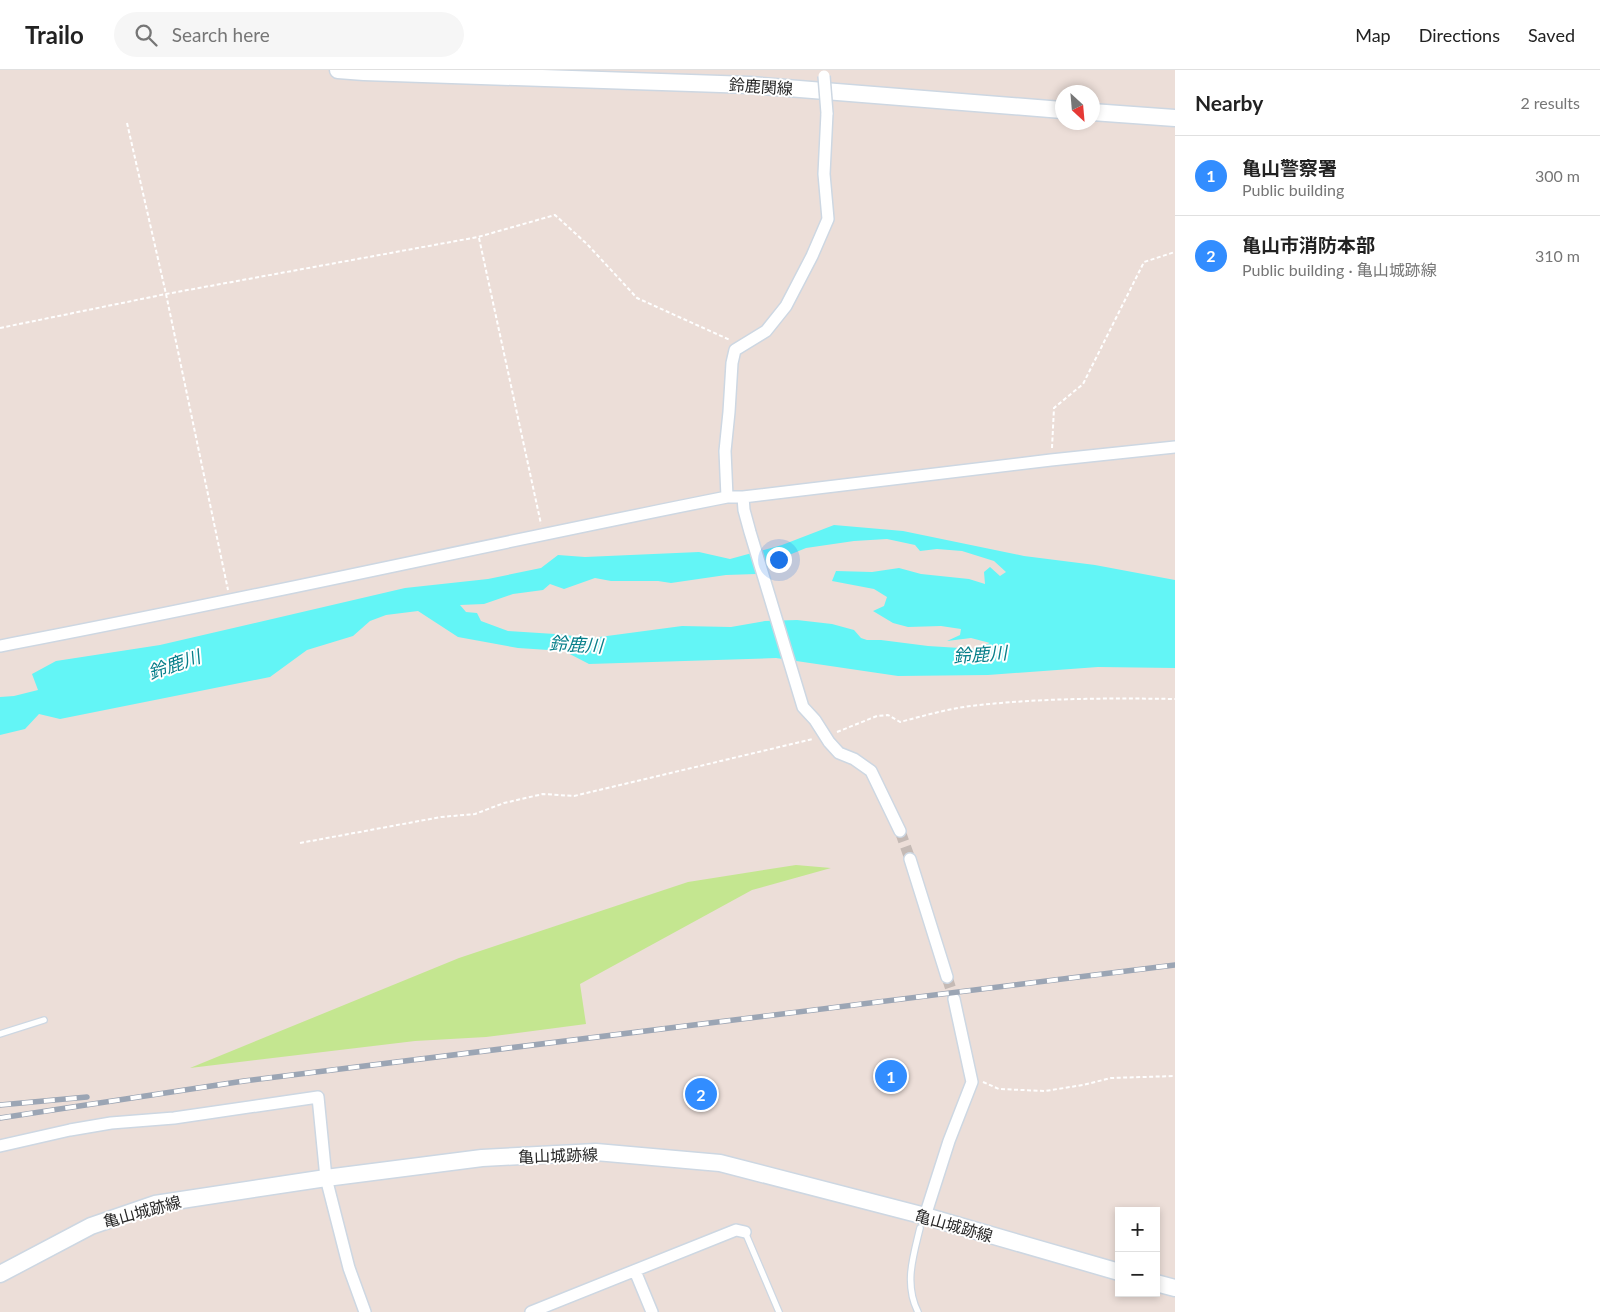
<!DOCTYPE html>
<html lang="en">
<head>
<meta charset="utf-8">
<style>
  body { margin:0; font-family:Lato,"Noto Sans JP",sans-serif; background:#f6f6f6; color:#222 }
  .controls { position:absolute; right:15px; bottom:15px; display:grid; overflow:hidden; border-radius:0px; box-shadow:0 2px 8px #0003 }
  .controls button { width:45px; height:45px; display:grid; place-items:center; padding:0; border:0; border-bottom:1px solid #e0e0e0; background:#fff; color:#222; font:25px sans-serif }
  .compass { position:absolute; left:1055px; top:15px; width:45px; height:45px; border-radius:50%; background:#fff; box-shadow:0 2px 8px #0003; rotate:154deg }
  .you { position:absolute; left:778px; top:489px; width:18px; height:18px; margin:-12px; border:4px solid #fff; border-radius:50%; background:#1a73e8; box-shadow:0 0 0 8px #1a73e833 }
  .badge { display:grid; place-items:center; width:32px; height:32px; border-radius:50%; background:#328dff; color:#fff; font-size:16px; font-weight:700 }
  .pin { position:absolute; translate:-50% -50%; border:2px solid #fff; box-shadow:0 1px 5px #0006 }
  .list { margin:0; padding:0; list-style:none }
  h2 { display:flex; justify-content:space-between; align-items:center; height:65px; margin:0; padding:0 20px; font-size:21px }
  h2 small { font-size:16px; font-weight:400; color:#767676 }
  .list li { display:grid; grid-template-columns:32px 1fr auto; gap:15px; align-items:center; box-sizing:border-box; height:80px; padding:0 20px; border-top:1px solid #e0e0e0 }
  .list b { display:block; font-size:19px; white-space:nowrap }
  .list p { margin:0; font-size:16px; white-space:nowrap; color:#767676 }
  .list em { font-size:16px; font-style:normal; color:#767676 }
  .icon { flex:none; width:28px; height:28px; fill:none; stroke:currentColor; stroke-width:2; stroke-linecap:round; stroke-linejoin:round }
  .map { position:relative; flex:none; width:1175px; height:1242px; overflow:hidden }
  header { display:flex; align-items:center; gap:30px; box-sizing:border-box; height:70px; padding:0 25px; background:#fff; border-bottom:1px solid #e0e0e0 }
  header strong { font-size:24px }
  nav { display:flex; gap:28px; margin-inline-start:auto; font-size:18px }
  .search { width:350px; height:45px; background:#f6f6f6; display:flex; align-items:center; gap:12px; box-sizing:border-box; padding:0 18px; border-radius:28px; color:#767676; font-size:19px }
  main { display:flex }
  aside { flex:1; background:#fff }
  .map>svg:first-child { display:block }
</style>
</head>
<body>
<header>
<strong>Trailo</strong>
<div class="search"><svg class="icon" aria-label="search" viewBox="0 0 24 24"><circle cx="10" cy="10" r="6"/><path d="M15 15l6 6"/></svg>Search here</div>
<nav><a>Map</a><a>Directions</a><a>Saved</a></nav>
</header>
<main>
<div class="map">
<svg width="1175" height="1242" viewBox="0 0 1175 1242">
  <rect width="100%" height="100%" fill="#ecded8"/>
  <path fill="#c4e690" d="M 796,795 L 831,798 L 752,820 L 580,914 L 586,954 L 486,967 L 415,971 L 190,998 L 459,888 L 688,812 Z"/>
  <path fill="#63f5f6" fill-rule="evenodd" d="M 834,455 L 903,461 L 1024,486 L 1095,495 L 1175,510 L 1175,598 L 1098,597 L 988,605 L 898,606 L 776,588 L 589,594 L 564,581 L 518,578 L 458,567 L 418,541 L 386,545 L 370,551 L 353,566 L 307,580 L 270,607 L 60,649 L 39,644 L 25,659 L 0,665 L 0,627 L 14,626 L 38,620 L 32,604 L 56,591 L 160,575 L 405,518 L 488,509 L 541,498 L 558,485 L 585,487 L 699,482 L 730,489 L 782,475 ZM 887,469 L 915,475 L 920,481 L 937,479 L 962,481 L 994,491 L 1006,502 L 1000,506 L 990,497 L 984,502 L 985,514 L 969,509 L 921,504 L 899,498 L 872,502 L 836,501 L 832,511 L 874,519 L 887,527 L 884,536 L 873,541 L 893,553 L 908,557 L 941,556 L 961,559 L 960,565 L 947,571 L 971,568 L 990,573 L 976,579 L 928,576 L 881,570 L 867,570 L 861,568 L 854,560 L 832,554 L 797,550 L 765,551 L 731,557 L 682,556 L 592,568 L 555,564 L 508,561 L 481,551 L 477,543 L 466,542 L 460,535 L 484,534 L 513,524 L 543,520 L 550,514 L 564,519 L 595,508 L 611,511 L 658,511 L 671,513 L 726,505 L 756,504 L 789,485 L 806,478 L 854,471 Z"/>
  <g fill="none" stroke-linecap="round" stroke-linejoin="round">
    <path stroke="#c5bab5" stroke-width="11" stroke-dasharray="11 5.5" stroke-linecap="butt" d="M 900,761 L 910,789
      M 947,907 L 954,929"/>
    <g stroke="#cdd7e2" stroke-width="8">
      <path id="lane" d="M 0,964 L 44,950
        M 745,1162 L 779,1242
        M 918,1242 C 904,1214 913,1187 920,1158"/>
    </g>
    <g stroke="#cdd7e2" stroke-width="14">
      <path id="street" d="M 727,427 L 725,381 L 729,342 L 732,293 L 735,280 L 766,261 L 786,236 L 812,186 L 828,149 L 824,104 L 827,43
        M 743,427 L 744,440 L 750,462 L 803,637 L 815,650 L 829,672 L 839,683 L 854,689 L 871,701 L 900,761
        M 0,576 C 243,530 485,475 727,427 L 743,427 L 1051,390 L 1175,377
        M 910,789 L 947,907
        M 0,1076 L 70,1060 L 111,1053 L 174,1048 L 318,1027 L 326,1108 L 349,1198 L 365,1242
        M 925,1146 L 949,1071 L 972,1012 L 954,929
        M 635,1201 L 652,1242
        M 531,1242 L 736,1160 L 745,1162"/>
    </g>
    <g stroke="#cdd7e2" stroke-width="19">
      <path id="secondary" d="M 338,0 L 364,2 L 750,15 L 1062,40
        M 1092,42 L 1175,48
        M 0,1204 L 91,1156 L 155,1134 L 326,1108 L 482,1088 L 596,1082 L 720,1093 L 925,1146 L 1119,1202
        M 1156,1213 L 1175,1218"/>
    </g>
    <path stroke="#fff" stroke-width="2" stroke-dasharray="4 2.5" stroke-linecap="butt" d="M 127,53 L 166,224 L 228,520
      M 479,168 L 541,454
      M 0,258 L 166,224 L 478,167 L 555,145 L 587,174 L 637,228 L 730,270
      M 1052,378 L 1054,338 L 1083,314 L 1144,192 L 1175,182
      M 837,662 L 877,646 L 888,645 L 900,652 C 923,646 947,639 971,636 C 1039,628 1107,628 1175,629
      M 300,773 L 441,747 L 475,744 L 504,733 L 543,724 L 574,726 L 813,669
      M 983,1012 L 999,1019 L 1045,1021 L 1083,1015 L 1111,1008 L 1175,1006"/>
    <use href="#lane" stroke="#fff" stroke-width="5.5"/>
    <use href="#street" stroke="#fff" stroke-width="11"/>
    <use href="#secondary" stroke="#fff" stroke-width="16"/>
    <g stroke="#9ba5b4" stroke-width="5.5">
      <path id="rail" d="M 0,1035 L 87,1027
        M 0,1048 L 244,1011 L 1175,895"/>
    </g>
    <use href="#rail" stroke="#fff" stroke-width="4" stroke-dasharray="11" stroke-linecap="butt"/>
    <g stroke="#cdd7e2" stroke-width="14" stroke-linecap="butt">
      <path id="street-bridge" d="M 824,6 L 827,43"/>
    </g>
    <use href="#street-bridge" stroke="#fff" stroke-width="11"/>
  </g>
  <g text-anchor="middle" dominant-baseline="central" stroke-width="4" stroke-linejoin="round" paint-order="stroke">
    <g font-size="16" fill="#282828" stroke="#fff">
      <text transform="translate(761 16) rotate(4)">鈴鹿関線</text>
      <text transform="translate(558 1085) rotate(-2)">亀山城跡線</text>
      <text transform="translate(142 1141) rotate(-15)">亀山城跡線</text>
      <text transform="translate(954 1155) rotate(16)">亀山城跡線</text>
    </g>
    <g font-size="18" font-style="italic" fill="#077f8a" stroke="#fff">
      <text transform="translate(576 574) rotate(3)">鈴鹿川</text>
      <text transform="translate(980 584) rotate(-4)">鈴鹿川</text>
      <text transform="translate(174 594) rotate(-19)">鈴鹿川</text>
    </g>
  </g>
</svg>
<div class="controls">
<button>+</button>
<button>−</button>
</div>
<svg class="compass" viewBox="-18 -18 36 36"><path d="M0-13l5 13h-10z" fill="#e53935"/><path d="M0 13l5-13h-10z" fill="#767676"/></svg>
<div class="you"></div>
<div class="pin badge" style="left:891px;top:1006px">1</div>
<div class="pin badge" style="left:701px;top:1024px">2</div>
</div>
<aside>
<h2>Nearby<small>2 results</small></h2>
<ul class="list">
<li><span class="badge">1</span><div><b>亀山警察署</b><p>Public building</p></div><em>300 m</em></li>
<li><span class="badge">2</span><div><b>亀山市消防本部</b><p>Public building · 亀山城跡線</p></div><em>310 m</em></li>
</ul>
</aside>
</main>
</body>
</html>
